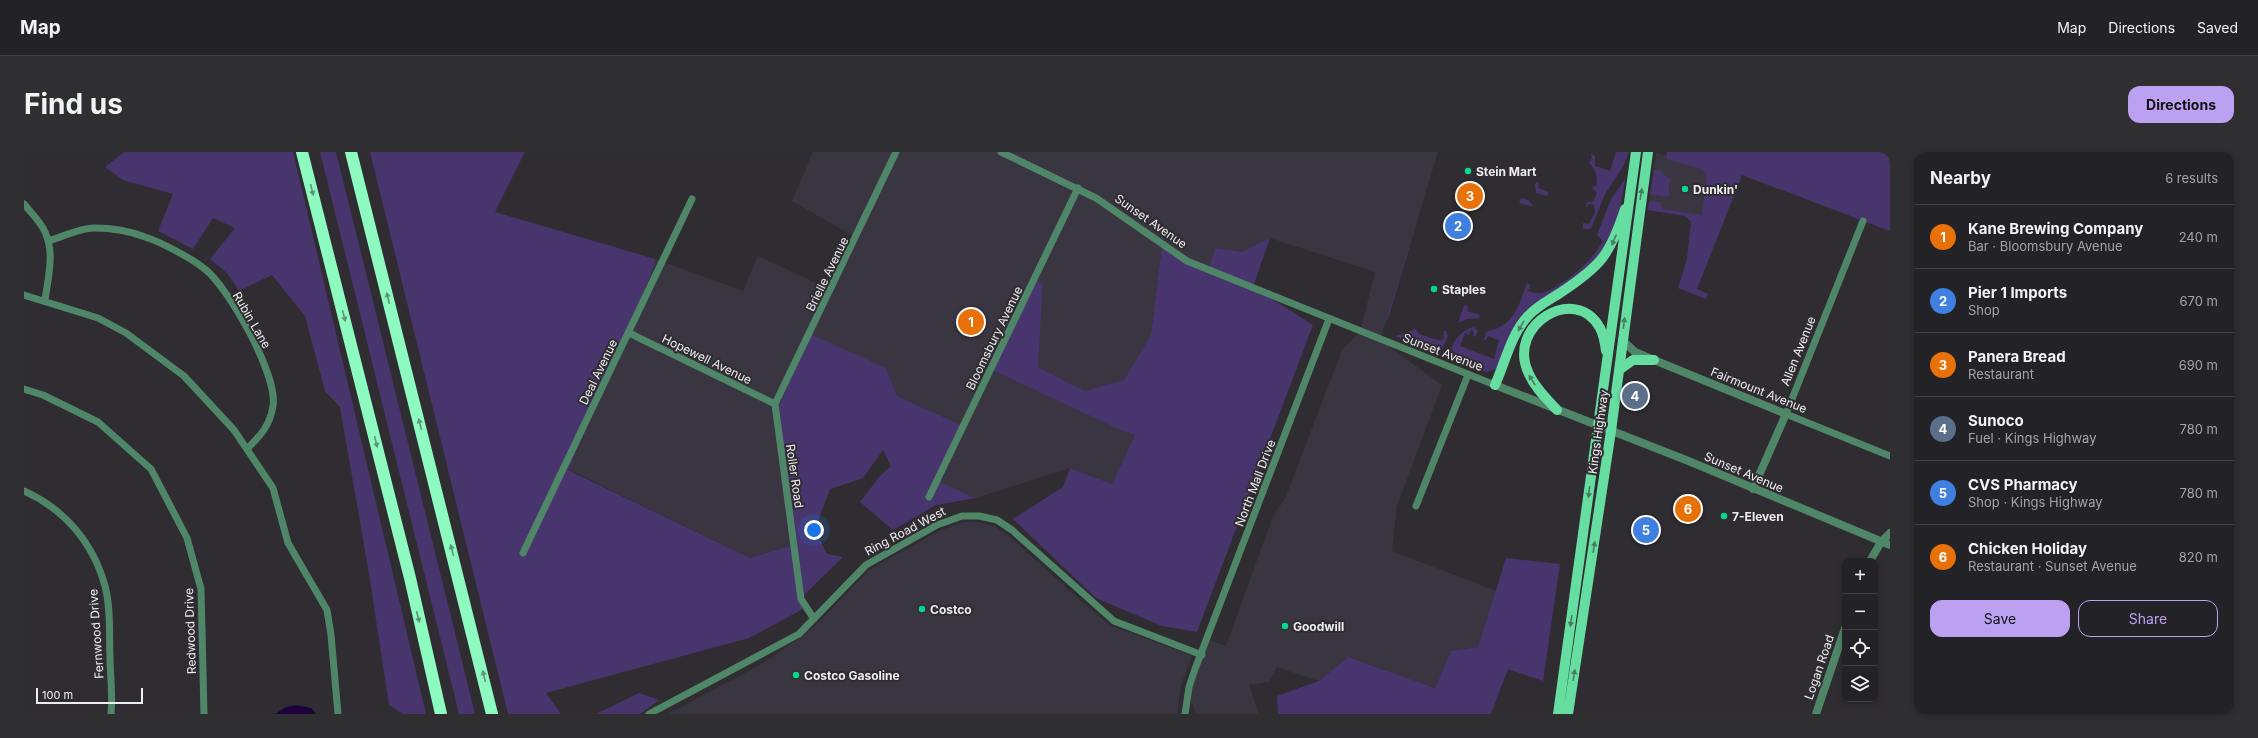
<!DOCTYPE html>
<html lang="en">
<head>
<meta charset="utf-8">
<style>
  body { margin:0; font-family:Inter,sans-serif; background:#2f2f32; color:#f1f3f6 }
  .controls { position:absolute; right:12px; bottom:12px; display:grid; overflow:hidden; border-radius:8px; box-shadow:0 2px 6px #0003 }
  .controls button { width:36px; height:36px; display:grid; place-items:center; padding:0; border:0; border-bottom:1px solid #403f43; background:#232226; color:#f1f3f6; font:20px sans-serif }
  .scale { position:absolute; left:12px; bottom:10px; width:107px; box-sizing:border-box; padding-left:4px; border:2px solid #eeedf0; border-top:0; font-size:11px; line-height:14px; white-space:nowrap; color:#eeedf0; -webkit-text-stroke:3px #2f2d32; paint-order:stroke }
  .you { position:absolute; left:790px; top:378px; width:14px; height:14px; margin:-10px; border:3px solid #fff; border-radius:50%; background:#1a73e8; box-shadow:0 0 0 6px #1a73e833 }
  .badge { display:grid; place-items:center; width:26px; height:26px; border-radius:50%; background:#bca0f2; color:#fff; font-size:13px; font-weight:700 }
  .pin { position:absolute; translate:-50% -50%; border:2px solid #fff; box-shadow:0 1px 4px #0006 }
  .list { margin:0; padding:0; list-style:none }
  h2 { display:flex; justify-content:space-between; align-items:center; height:52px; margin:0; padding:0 16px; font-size:17px }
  h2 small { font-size:13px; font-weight:400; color:#a3a4a7 }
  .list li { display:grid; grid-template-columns:26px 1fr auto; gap:12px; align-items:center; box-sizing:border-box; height:64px; padding:0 16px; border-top:1px solid #403f43 }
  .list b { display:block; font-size:15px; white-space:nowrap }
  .list p { margin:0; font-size:13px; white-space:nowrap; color:#a3a4a7 }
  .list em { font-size:13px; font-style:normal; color:#a3a4a7 }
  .actions { display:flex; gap:8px; padding:12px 16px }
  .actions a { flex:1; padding:9px 0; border:1px solid #bca0f2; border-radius:12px; text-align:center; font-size:14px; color:#bca0f2 }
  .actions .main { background:#bca0f2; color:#111 }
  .icon { flex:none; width:22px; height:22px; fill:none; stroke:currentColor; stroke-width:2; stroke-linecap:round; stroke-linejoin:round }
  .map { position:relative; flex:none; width:1866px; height:562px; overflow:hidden; border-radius:12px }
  header { display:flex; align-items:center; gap:24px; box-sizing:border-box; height:56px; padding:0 20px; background:#232226; border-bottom:1px solid #403f43 }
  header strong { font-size:19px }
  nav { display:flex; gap:22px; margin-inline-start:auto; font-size:14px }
  .intro { display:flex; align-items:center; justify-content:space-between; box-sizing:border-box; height:96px; padding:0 24px }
  h1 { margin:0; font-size:28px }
  .button { padding:10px 18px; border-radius:12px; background:#bca0f2; color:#111; font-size:14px; font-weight:700 }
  main { display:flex; gap:24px; padding:0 24px }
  aside { flex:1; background:#232226; border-radius:12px; box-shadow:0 2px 6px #0003 }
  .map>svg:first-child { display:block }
</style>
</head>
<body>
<header>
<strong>Map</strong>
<nav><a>Map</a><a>Directions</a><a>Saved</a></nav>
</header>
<div class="intro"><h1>Find us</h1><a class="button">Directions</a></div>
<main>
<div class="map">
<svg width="1866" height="562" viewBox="0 0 1866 562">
  <rect width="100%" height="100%" fill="#2f2d32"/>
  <path fill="#393641" d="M 789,0 L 1414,0 L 1356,188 L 1418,233 L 1373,354 L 1368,399 L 1472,439 L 1454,495 L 1427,499 L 1411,536 L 1324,505 L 1295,529 L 1253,515 L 1245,530 L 1225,533 L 1235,562 L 1172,562 L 1164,540 L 1183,487 L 1202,494 L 1249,364 L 1261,347 L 1318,198 L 1336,180 L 1351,120 L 1246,86 L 1218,100 L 1191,96 L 1184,118 L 1138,93 L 1127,184 L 1100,228 L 1061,239 L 1014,215 L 1019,133 L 966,217 L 1094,277 L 1111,283 L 1088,332 L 1046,316 L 952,346 L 911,329 L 939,274 L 873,244 L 862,216 L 769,393 L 726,406 L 544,317 L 628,120 L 631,107 L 719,139 L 734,104 L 805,137 L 831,85 L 768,49 Z
    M 1632,1 L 1718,23 L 1696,79 L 1661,64 L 1624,58 Z
    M 939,370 L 954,370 L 970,374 L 984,383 L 1058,450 L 1086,473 L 1168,504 L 1157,533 L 1153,562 L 644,562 L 738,512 L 777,485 L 794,471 L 845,418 L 915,379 Z"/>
  <path fill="#49356d" d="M 100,0 L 269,0 L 402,562 L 379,562 L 365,553 L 345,422 L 316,255 L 301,239 L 281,164 L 248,123 L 215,139 L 203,121 L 186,107 L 211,76 L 189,66 L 169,97 L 134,79 L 149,42 L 99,28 L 81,15 Z
    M 296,0 L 312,0 L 451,562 L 435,562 Z
    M 346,0 L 501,0 L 471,60 L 631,107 L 628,120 L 544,318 L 726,406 L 769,393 L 753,259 L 786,182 L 862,216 L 873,244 L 939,274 L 911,328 L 952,346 L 912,353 L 869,378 L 836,350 L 856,324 L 867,314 L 859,298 L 839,326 L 806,337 L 791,377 L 803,402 L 819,405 L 779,444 L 779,457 L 725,486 L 522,541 L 537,562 L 484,562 Z
    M 1592,0 L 1605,0 L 1599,15 L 1581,42 L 1567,77 L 1559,77 L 1559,71 L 1565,72 L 1571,60 L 1570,53 L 1565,52 L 1562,56 L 1563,50 L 1569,50 L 1573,40 L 1568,37 L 1569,34 L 1572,34 C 1574,25 1572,18 1565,11 L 1568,6 L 1567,2 L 1571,4 L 1571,14 L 1586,19 Z
    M 1643,0 L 1866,0 L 1866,79 L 1718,23 L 1673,137 L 1684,142 L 1682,147 L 1654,136 L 1663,107 L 1667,70 L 1661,64 L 1624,58 L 1625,51 L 1628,49 L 1636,50 L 1638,57 L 1678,63 L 1683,22 L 1677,17 L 1642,7 Z
    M 1630,18 L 1635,18 L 1647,28 L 1645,31 L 1645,45 L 1626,42 Z
    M 1601,27 C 1594,77 1585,103 1542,131 C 1528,141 1511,149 1499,162 C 1486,176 1480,199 1473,217 L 1462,220 L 1429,207 C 1422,194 1438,177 1450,175 L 1454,179 L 1451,185 L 1449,184 L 1450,179 L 1447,178 L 1445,183 L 1441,181 L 1436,194 L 1470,207 L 1475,188 L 1464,184 L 1462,188 L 1460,188 L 1462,180 C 1466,178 1470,178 1474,176 C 1493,166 1496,149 1503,131 L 1506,133 L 1506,137 L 1504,137 L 1503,139 C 1507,140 1514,142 1518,141 C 1542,133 1567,110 1579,89 L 1573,83 L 1587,47 Z
    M 1513,30 L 1515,31 L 1514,36 L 1525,40 L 1523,44 L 1512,41 L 1511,32 Z
    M 1402,39 L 1366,160 L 1359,178 Z
    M 1497,46 L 1504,48 L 1510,55 L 1495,51 Z
    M 1246,86 L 1229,135 L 1289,173 L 1173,480 L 1138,474 L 1072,446 L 989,367 L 1039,335 L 1046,316 L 1088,332 L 1111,283 L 1094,277 L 966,217 L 1010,125 L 1019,133 L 1014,215 L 1061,239 L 1100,228 L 1127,183 L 1138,93 L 1184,118 L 1191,96 L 1218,100 Z
    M 1440,153 L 1444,154 L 1443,159 L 1456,163 L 1455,166 L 1443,167 L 1434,171 Z
    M 1392,177 L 1395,182 L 1417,189 L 1420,186 L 1420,179 L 1422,179 L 1424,184 L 1417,200 L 1413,201 L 1371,184 Z
    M 1482,406 L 1536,412 L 1519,529 L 1484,517 L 1467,562 L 1254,562 L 1253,544 L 1295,529 L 1324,505 L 1411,536 L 1427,499 L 1454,495 Z
    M 615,541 L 635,548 L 616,562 L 572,562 Z"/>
  <path fill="#1e013d" d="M 272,553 L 287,556 L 292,562 L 251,562 L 262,555 Z"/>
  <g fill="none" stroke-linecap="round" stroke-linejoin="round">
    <path stroke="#508668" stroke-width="7" d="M 977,0 L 1072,46 L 1163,109 L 1471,233
      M 0,52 C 7,61 17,70 21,80 C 31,101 24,126 21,148
      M 1839,69 L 1762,262 L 1866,304
      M 24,89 C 38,85 56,76 70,76 C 86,76 106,79 121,85 C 137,90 169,107 182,118 C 206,138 254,224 249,254 C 246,274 236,284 223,297
      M 0,143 L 74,166 L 102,181 L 160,224 L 210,278 L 249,336 L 264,391 L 303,458 L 307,483 L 314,562
      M 605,181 L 751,252
      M 0,237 L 19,243 L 74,270 L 127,317 L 163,386 L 177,437 L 180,562
      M 751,252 L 872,0
      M 751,252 L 777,447 L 790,467
      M 0,339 C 40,357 69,390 81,434 C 87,456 85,481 86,504 C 86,523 89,543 87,562
      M 905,345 L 1054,36
      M 1392,354 L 1444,223
      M 499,401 L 668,47
      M 625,562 L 775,482 L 842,413 L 913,373 L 938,364 L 955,364 L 973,368 L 988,378 L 1090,469 L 1178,503
      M 1161,562 L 1165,535 L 1171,517 L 1305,167"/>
    <path stroke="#508668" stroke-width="8" d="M 1598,188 L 1611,200 L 1630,208 L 1762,262 L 1729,337
      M 1471,233 L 1662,308 L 1866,393
      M 1846,409 L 1857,390 L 1866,381
      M 1792,562 L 1821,476"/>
    <path stroke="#67dea1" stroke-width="10" d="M 1595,218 L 1609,208 L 1630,208
      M 1471,233 C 1481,211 1487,182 1504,164 C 1513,154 1525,148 1536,141 C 1577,114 1586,103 1601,57
      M 1533,258 C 1523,247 1511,236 1505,222 C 1481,173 1552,131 1576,176 C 1580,183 1581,191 1582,199
      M 1534,562 L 1612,0
      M 1544,562 L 1587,279 L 1624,0"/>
    <path stroke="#8dfbc0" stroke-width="12" d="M 278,0 L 386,426 L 417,562
      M 327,0 L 468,562"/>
  </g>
  <defs><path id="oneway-solid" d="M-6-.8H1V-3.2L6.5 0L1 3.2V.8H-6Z"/></defs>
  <g fill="#5e9479">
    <use href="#oneway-solid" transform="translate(288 38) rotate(76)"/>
    <use href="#oneway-solid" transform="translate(364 146) rotate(-104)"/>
    <use href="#oneway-solid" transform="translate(320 164) rotate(76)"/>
    <use href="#oneway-solid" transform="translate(396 272) rotate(-104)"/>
    <use href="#oneway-solid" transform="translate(352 290) rotate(76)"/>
    <use href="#oneway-solid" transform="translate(428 398) rotate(-104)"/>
    <use href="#oneway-solid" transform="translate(394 465) rotate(76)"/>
    <use href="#oneway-solid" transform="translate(460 524) rotate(-103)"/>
  </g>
  <g fill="#487d64">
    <use href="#oneway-solid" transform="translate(1617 42) rotate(-81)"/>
    <use href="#oneway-solid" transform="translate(1590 88) rotate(113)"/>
    <use href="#oneway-solid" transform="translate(1600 171) rotate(-83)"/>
    <use href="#oneway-solid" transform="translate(1497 174) rotate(120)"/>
    <use href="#oneway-solid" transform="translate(1508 228) rotate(-122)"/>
    <use href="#oneway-solid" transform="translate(1565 340) rotate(97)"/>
    <use href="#oneway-solid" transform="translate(1570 395) rotate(-81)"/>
    <use href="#oneway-solid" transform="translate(1547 469) rotate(98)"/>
    <use href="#oneway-solid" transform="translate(1550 523) rotate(-81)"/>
  </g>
  <g fill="#04d98b" stroke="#2f2d32" stroke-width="1.5">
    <circle cx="1444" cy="19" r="4"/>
    <circle cx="1661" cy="37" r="4"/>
    <circle cx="1410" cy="137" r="4"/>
    <circle cx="1700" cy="364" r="4"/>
    <circle cx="898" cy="457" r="4"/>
    <circle cx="1261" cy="474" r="4"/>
    <circle cx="772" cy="523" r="4"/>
  </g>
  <g text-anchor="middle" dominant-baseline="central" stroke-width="4" stroke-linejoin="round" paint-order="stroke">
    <g font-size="12" font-weight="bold" fill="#eeedf0" stroke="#2f2d32" text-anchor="start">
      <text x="1452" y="19">Stein Mart</text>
      <text x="1669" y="37">Dunkin'</text>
      <text x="1418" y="137">Staples</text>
      <text x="1708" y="364">7-Eleven</text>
      <text x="906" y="457">Costco</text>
      <text x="1269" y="474">Goodwill</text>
      <text x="780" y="523">Costco Gasoline</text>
    </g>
    <g font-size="12" fill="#eeedf0" stroke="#2f2d32">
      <text transform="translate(1127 69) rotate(35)">Sunset Avenue</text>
      <text transform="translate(803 122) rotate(-64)">Brielle Avenue</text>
      <text transform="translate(228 168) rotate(60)">Rubin Lane</text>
      <text transform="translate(970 186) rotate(-64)">Bloomsbury Avenue</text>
      <text transform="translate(1774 199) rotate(-68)">Allen Avenue</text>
      <text transform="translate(1419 200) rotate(21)">Sunset Avenue</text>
      <text transform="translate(683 207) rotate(26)">Hopewell Avenue</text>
      <text transform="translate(574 220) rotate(-64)">Deal Avenue</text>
      <text transform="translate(1735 238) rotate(22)">Fairmount Avenue</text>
      <text transform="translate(1574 280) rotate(-82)">Kings Highway</text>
      <text transform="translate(1720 320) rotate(23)">Sunset Avenue</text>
      <text transform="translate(771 324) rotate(82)">Roller Road</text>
      <text transform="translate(1231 331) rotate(-69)">North Mall Drive</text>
      <text transform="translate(881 379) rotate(-28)">Ring Road West</text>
      <text transform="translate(166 479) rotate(-92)">Redwood Drive</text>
      <text transform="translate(72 482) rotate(-94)">Fernwood Drive</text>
      <text transform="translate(1795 515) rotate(-71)">Logan Road</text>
    </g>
  </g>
</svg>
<div class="controls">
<button>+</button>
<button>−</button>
<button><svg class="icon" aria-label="locate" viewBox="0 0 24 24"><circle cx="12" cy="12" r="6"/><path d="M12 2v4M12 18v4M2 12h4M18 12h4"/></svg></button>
<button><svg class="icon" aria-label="layers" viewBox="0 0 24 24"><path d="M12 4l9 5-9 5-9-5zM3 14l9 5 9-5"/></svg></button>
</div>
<div class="scale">100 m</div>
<div class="you"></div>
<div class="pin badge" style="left:947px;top:170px;background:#e8710a">1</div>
<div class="pin badge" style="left:1434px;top:74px;background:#3f7fe0">2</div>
<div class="pin badge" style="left:1446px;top:44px;background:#e8710a">3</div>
<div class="pin badge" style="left:1611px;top:244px;background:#5c6f8a">4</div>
<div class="pin badge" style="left:1622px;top:378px;background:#3f7fe0">5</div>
<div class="pin badge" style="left:1664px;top:357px;background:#e8710a">6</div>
</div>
<aside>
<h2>Nearby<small>6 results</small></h2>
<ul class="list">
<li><span class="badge" style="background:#e8710a">1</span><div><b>Kane Brewing Company</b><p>Bar · Bloomsbury Avenue</p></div><em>240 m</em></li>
<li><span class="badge" style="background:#3f7fe0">2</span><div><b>Pier 1 Imports</b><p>Shop</p></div><em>670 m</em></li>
<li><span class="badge" style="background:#e8710a">3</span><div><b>Panera Bread</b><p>Restaurant</p></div><em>690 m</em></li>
<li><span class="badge" style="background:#5c6f8a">4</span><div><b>Sunoco</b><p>Fuel · Kings Highway</p></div><em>780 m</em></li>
<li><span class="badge" style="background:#3f7fe0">5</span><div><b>CVS Pharmacy</b><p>Shop · Kings Highway</p></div><em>780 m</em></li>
<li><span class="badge" style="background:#e8710a">6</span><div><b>Chicken Holiday</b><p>Restaurant · Sunset Avenue</p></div><em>820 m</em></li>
</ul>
<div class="actions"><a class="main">Save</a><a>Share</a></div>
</aside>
</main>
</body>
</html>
